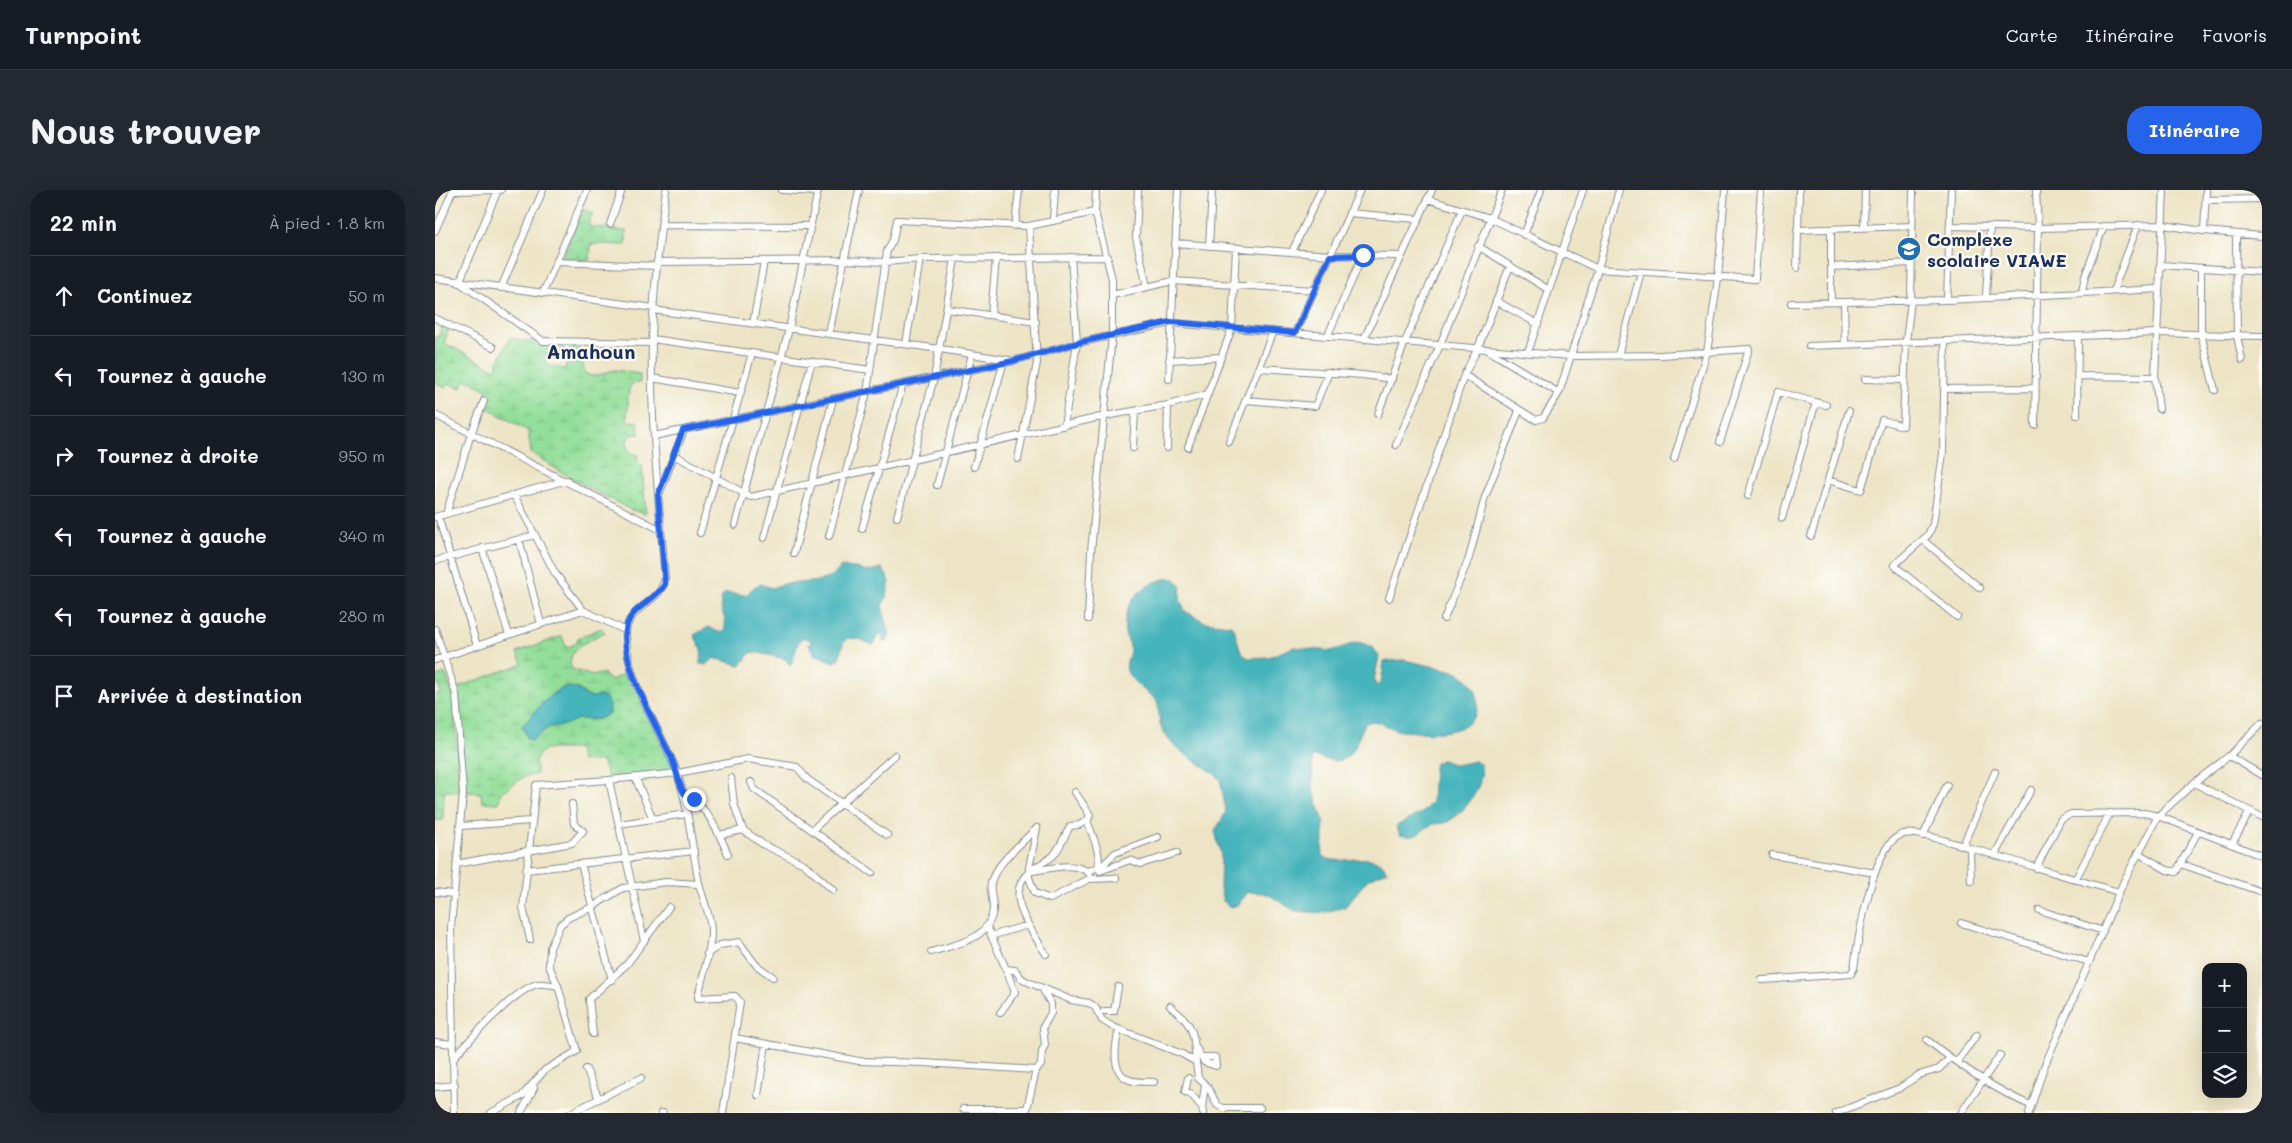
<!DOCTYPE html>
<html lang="fr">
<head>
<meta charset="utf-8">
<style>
  body { margin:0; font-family:Mali,sans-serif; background:#242831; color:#f1f3f6 }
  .controls { position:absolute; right:15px; bottom:15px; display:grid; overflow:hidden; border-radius:10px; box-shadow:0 5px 20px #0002 }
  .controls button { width:45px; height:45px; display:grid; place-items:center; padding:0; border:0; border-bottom:1px solid #363941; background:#171b24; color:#f1f3f6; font:25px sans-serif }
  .stop { position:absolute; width:15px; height:15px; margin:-11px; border:4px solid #2563eb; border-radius:50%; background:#fff }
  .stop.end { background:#2563eb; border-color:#fff; box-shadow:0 1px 5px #0008 }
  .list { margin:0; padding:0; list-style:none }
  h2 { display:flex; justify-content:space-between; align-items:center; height:65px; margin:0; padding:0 20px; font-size:21px }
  h2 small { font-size:16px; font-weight:400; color:#9ea1a6 }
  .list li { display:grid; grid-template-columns:32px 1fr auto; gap:15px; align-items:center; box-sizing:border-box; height:80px; padding:0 20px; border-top:1px solid #363941 }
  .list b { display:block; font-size:19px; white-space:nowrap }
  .list em { font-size:16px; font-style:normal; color:#9ea1a6 }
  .icon { flex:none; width:28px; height:28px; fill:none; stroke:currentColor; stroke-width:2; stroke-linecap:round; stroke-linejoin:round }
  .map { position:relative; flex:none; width:1827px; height:923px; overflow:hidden; border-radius:20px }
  header { display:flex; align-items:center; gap:30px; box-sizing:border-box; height:70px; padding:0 25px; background:#171b24; border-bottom:1px solid #363941 }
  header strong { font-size:24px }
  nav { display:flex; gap:28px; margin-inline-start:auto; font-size:18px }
  .intro { display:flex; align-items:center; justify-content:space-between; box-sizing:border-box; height:120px; padding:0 30px }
  h1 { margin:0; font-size:35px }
  .button { padding:12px 22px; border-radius:20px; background:#2563eb; color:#fff; font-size:18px; font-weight:700 }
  main { display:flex; gap:30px; padding:0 30px }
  aside { flex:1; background:#171b24; border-radius:20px; box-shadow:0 5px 20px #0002 }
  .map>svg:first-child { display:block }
</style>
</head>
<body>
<header>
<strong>Turnpoint</strong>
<nav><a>Carte</a><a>Itinéraire</a><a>Favoris</a></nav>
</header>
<div class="intro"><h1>Nous trouver</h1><a class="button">Itinéraire</a></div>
<main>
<aside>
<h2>22 min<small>À pied · 1.8 km</small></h2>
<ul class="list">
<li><svg class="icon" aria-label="ahead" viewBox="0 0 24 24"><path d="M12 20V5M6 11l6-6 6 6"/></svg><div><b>Continuez</b></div><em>50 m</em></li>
<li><svg class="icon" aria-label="left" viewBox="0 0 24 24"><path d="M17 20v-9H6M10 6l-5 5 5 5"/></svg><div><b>Tournez à gauche</b></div><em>130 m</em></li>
<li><svg class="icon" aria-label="right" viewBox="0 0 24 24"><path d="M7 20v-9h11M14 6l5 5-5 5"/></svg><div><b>Tournez à droite</b></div><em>950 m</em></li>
<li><svg class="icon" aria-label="left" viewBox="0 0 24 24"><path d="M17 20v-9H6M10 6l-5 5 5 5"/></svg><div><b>Tournez à gauche</b></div><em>340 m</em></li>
<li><svg class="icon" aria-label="left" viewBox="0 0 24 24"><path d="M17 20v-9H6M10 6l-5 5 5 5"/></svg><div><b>Tournez à gauche</b></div><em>280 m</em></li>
<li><svg class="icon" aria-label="arrive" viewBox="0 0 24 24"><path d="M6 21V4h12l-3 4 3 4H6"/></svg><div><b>Arrivée à destination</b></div></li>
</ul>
</aside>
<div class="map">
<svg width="1827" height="923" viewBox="0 0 1827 923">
  <defs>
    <pattern id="wetland-marsh" width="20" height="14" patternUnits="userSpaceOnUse" patternTransform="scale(1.25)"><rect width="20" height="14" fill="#93de9a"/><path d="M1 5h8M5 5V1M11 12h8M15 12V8" fill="none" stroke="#7ebf87"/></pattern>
  </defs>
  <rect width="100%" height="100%" fill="#fdfcf7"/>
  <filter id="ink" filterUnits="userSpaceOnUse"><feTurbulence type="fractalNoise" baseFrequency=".02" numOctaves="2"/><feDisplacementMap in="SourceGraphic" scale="10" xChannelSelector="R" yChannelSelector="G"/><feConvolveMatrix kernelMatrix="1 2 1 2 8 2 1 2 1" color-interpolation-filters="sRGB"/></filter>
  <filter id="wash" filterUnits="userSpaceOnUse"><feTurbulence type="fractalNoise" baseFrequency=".0096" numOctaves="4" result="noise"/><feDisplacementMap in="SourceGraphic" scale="20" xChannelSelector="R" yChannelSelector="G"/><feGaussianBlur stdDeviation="1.12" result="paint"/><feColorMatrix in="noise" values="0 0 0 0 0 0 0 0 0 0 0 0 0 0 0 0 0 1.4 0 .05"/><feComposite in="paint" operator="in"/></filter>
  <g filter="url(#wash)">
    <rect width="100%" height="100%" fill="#ede4c5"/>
    <path fill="url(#wetland-marsh)" stroke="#57867c" fill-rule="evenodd" d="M 148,19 L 158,23 L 153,36 L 191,41 L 191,55 L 156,54 L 155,70 L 126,69 Z
      M 8,135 L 14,139 L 9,153 L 60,179 L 75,147 L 84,150 L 129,155 L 127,165 L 113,162 L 111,175 L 130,179 L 135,159 L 143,156 L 150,183 C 163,191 169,180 181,180 C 189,181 197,183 205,184 L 205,193 L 197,194 L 194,198 L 192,231 L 203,232 L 204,244 L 195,245 C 189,255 192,263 203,265 L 202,273 L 207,275 L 211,324 L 196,320 L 134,287 L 96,263 L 93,241 L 53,218 L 51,199 L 31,189 L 26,198 L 13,193 L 10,198 L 0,192 L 0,146 L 3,147 Z
      M 166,438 L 170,442 C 157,449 128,460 137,479 L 157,486 L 169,483 L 174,491 L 189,484 L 194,493 L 199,492 L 237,575 L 236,581 L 173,588 L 167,571 L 146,571 L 144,559 L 109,559 L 100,570 L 102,584 C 98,586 93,585 89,587 C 81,592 73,598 65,604 L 64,613 L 47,612 L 46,603 L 30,602 L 23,497 L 87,474 L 82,462 L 127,446 L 131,458 L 140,454 L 143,448 ZM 132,497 L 142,498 L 154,507 L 165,506 L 174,516 L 174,524 L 163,529 L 143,529 L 114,537 L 97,550 C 103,529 107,502 132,497 Z
      M 10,483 L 18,506 L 25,602 L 9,601 L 8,630 L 0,630 L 0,505 L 6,503 L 0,487 Z"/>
    <path fill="#44b4bb" stroke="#30728c" d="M 406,377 L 422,378 L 431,382 L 447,378 L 455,391 L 452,406 L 447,416 L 455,445 L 452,452 L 448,451 L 447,443 L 443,445 L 438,455 L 424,449 L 414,448 L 408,453 L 404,470 L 399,472 L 379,464 L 378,459 L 373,455 L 377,451 L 368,447 C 359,456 361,466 355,476 L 352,470 C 347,468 319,461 316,463 C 311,465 311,472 305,475 L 279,468 L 272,475 L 265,474 C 269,459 265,457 259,445 L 274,437 L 283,442 L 289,441 C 295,428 278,414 290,403 L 311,405 L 319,397 L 325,394 L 337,398 C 359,387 390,400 406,377 Z
      M 734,388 L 740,389 L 746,395 L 745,410 L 750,421 L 770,432 L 796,435 C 805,446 800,459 813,468 L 834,467 L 859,457 L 896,461 L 923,452 L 936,456 L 944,466 L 939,491 L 942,496 L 946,493 L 949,471 L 969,470 L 1023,482 C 1031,488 1040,495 1042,506 C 1049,543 1005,544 981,542 C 975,541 968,542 962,540 C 953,538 943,529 933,532 C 920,537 927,586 880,566 L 877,568 L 878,599 L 889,632 L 887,666 C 906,679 939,656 952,681 L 933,689 L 910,717 L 887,723 L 860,721 L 836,706 L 829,703 L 813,702 L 802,715 L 795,717 L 788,711 L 785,698 L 786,665 L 780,641 L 791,622 L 785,589 C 766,571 742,565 728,541 C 722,531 726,520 721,510 C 713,502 698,494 693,483 C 688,473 696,467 695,457 C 695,452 691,448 690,443 C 687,414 706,393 734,388 Z
      M 138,497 L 154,507 L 165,506 L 171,508 L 174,516 L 174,524 L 163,529 L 143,529 L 130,535 L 114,537 L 97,550 L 92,548 L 87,536 C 102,521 116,497 138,497 Z
      M 1007,570 L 1021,575 L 1040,571 L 1045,574 C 1052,594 1029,624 1012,632 C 1007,634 1001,633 996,635 C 982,642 986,649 965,645 L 961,636 L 988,622 L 997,612 L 999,578 L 1000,573 Z"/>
  </g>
  <g filter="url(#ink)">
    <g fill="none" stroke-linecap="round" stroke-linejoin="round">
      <g stroke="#848a92" stroke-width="8">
        <path id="minor" d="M 231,0 C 224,50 218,101 217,152 C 215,231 224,310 230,388 C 227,413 190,417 191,444 C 191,489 219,528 236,568 C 254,607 255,651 264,693 C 267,708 276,725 276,741 C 276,762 267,786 263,808 L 300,806 L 305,812 L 288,923
          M 347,0 L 382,2
          M 703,0 L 701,47 L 712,97
          M 18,1 L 66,0
          M 992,9 L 1055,28 L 1163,79 L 1320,89 L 1326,0
          M 1771,10 L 1827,9
          M 914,23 L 982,29
          M 618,29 L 620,0
          M 175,34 L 187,0
          M 226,35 L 375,36
          M 580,36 L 584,0
          M 1515,36 L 1603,38 L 1728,35 L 1769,41 L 1827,46
          M 1429,37 L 1430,0
          M 1396,39 L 1396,112
          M 1362,40 L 1477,36
          M 0,41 L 18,0
          M 1769,41 L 1771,0
          M 1801,44 L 1802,146 L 1807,170
          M 1089,45 L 1106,0
          M 740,53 L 895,65 L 966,66
          M 774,56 L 777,0
          M 1043,56 L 1114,100
          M 857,62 L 886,0
          M 121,72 L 221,76
          M 222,72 L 409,70 L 450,72 L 485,69 L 673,67
          M 1725,75 L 1827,82
          M 1396,77 L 1476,73
          M 1362,78 L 1364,0
          M 1766,78 L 1766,144 L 1780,200
          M 0,88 L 219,118
          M 24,93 L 63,0
          M 25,93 L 108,151 L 217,153
          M 66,98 L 108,0
          M 1678,101 L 1703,35
          M 1647,102 L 1650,86 L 1669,36
          M 108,103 L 152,0
          M 677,105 L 738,91 L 879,100
          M 1551,106 L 1555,37
          M 1512,110 L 1516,0
          M 1061,111 L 1103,134
          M 1409,112 L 1410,155
          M 1356,113 L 1512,110 L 1724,99
          M 512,119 L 601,132
          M 218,120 L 505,159 L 574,170
          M 556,125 L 561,68
          M 0,128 L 58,157
          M 318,134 L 329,71
          M 860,143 L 925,0
          M 394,144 L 424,0
          M 893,145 L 928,65
          M 217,149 L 435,180
          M 929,149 L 997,0
          M 1510,151 L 1508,263 L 1498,334 L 1493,345 L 1459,375 L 1522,427
          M 471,154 L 485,69
          M 1374,156 L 1723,143 L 1827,146
          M 1051,159 L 1124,203
          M 1093,162 L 1148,0
          M 1183,165 L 1206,82
          M 734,170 L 787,167
          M 824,178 L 928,185 L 957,189
          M 1029,185 L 1101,230 L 1108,228 L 1124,203 L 1163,79 L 1184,0
          M 1642,186 L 1720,187
          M 217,188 L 305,203
          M 734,189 L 743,0
          M 1430,189 L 1469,190
          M 1509,199 L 1600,198
          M 811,210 L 880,216 L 894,182
          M 1724,219 L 1720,187 L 1729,0
          M 943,224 L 970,152 L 1027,20
          M 0,225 L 226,340
          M 1642,225 L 1643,146
          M 1600,235 L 1603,38 L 1601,0
          M 629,236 L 642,153 L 636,67
          M 219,246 L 578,171 L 642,153 L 736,133 L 1135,166 L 1226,165 L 1314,159 L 1285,252
          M 794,252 L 838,141
          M 961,255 L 1005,155 L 1067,0
          M 753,257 L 797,138 L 801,58
          M 698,258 L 700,221
          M 732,258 L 733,215
          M 239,265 L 316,307 L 670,226 L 733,215 L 773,204
          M 583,269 L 602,173 L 594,36
          M 1239,269 L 1272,162 L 1283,88 L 1290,0
          M 539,277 L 569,171
          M 1393,290 L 1426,300 L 1447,230 L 1468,236 L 1471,152 L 1476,110 L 1478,0
          M 502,295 L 537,164
          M 225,302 L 249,240
          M 79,305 L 120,383 L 148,420 L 191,441
          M 1313,306 L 1343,202 L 1391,215
          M 11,324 L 36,244 L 49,211
          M 3,326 L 42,456
          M 0,327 L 132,290
          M 462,327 L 499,188 L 520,69
          M 1347,328 L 1381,212
          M 300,335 L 354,139 L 383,0
          M 427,339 L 468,194
          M 265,343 L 317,163
          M 394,346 L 432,202 L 452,61 L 458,50 L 462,30 L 594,36 L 660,22
          M 1376,346 L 1414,221
          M 329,348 L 377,171
          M 84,349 L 106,434
          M 1488,350 L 1545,398
          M 47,358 L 74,445
          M 359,363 L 398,209
          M 0,371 L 100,345
          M 954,408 L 1029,185 L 1043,158 L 1075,76
          M 653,429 L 656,361 L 677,146 L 677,89 L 660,22 L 661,0
          M 1009,429 L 1034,368 L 1050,307 L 1084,221
          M 0,439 L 21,504 L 28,603 L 16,737 L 19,923
          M 0,470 L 148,420
          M 1794,566 L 1827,585
          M 200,587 L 218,629
          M 296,588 L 299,614 L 308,640 L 329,655 L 369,674 L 398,700
          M 174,590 L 209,751
          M 316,592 L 319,599 L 437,683
          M 1759,593 L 1827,627
          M 249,603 C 273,617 282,640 293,664
          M 652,630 C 656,643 667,664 663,677 L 665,681 L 695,670 L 706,674 L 742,663
          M 184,634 L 251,624
          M 26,636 L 96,631
          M 602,638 L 594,678 L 594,688 L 600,703 L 615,709 L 654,689 L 681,688
          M 377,640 L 460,565
          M 284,645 L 308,640
          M 1488,646 L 1512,595
          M 1797,654 L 1815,621
          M 1528,655 L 1560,582
          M 1535,658 L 1536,691
          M 1703,663 L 1732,680 L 1741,682 L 1763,642
          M 1560,664 L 1596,600
          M 1337,665 L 1440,683
          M 21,674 L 137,653 L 148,641 L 139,634 L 137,614
          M 146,674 L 177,790
          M 1746,674 L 1827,702
          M 1601,678 L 1626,629 L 1636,624 L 1709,623 L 1723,626 L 1827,666
          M 91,680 L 259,661
          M 598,681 C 614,679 642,670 655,684
          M 653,681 L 667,676 L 680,663 L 723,647
          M 1640,690 L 1675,623
          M 0,702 L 18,704
          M 1604,720 L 1668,741
          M 1526,733 L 1654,772
          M 552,736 L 571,779 L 580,780 L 586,788 L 593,792 L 636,810 L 654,813 L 660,817 L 667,830 L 678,837 L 747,864 L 761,872 L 763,888 L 773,897 L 782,915 L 788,918 L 825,918
          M 556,746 L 593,735
          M 95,750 L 88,717 L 101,595 L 174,590 L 243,583 L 313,569 L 362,577 L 372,589 L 452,645
          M 496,762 C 520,754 554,751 558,720 C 559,711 554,701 556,693 C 559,675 590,650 602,638
          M 272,764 L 285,755 L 304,752 L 321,775 L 338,787
          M 611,764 C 597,741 567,704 595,681 C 602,675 611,672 618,666 C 625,658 630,646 635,636 L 644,635 L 653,630 L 655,625 L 640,602
          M 1327,790 L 1416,784 L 1419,778 C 1423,749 1437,662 1462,647 C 1467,643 1474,643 1480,644 C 1498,646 1518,653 1535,658 C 1585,672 1634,688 1684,702
          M 735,816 C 740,821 746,825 750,830 C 761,842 759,858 761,872
          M 669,821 L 679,821 L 683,797
          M 565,823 L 580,802 L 571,779
          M 684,840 C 680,856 675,883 695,890 C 702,893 712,891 719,892
          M 158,844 L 154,809 L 192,774 L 234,717
          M 300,848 L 424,871 L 489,873 L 601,880
          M 1492,850 C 1524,875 1558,899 1595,915
          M 0,852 L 19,854
          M 761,858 L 769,872 L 781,876 L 780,867 L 767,867
          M 19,867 C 36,849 81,798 103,794 C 109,793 117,795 123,796
          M 1522,871 L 1542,845
          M 151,879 L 164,909
          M 753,888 L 750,902 L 755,903 L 767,917
          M 0,897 L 20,895
          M 323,905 L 331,854
          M 528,919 L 592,919 L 601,880 L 606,875 L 607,861 L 610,855 L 608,837 L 616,823 L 616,814 L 607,798
          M 56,923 L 87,906 L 110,880 L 142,861 L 123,796 L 114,776 L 115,758 L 125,735 L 133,728 L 157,717 L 188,698 L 231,692 L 264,694
          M 86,923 L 99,898
          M 135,923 L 206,888
          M 226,923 L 228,923
          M 768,923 L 767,917 L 770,895
          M 1401,923 L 1465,898 L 1484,885 L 1504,879 L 1515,868
          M 1526,923 L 1565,865
          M 1594,923 L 1609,877 L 1688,693 L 1723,626 L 1759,593 L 1794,566 L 1827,533"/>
      </g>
      <use href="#minor" stroke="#fff" stroke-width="6"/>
    </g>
  </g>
  <g fill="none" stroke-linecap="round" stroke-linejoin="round" filter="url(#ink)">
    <path stroke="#2563eb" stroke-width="6" d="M 259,609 C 256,607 251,605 249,603 C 243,593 241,577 236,567 C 221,534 182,470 192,435 C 197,417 221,410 230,394 L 223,305 L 248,240 L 578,171 L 642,153 L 736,132 L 860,143 L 895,66 L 928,65"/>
  </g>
  <defs>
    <g id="school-disc" transform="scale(1.25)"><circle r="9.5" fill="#1f6fb2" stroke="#fdfcf7"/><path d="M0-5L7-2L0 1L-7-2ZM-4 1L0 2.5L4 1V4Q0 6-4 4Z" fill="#fff"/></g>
  </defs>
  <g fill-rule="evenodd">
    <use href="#school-disc" x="1474" y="59"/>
  </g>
  <g text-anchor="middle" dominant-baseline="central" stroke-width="4.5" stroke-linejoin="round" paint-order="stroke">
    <g font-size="18" font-weight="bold" fill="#1b2f5e" stroke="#fdfcf7" text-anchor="start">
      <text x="1492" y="49">Complexe<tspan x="1492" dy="21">scolaire VIAWE</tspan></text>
    </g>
    <g font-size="20" font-weight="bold" fill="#1b2f5e" stroke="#fdfcf7">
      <text x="156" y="161">Amahoun</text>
    </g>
  </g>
</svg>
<div class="controls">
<button>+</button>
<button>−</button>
<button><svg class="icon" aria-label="layers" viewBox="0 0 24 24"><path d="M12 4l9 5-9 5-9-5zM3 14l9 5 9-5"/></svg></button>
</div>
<div class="stop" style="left:928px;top:65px"></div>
<div class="stop end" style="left:259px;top:609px"></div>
</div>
</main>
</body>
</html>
